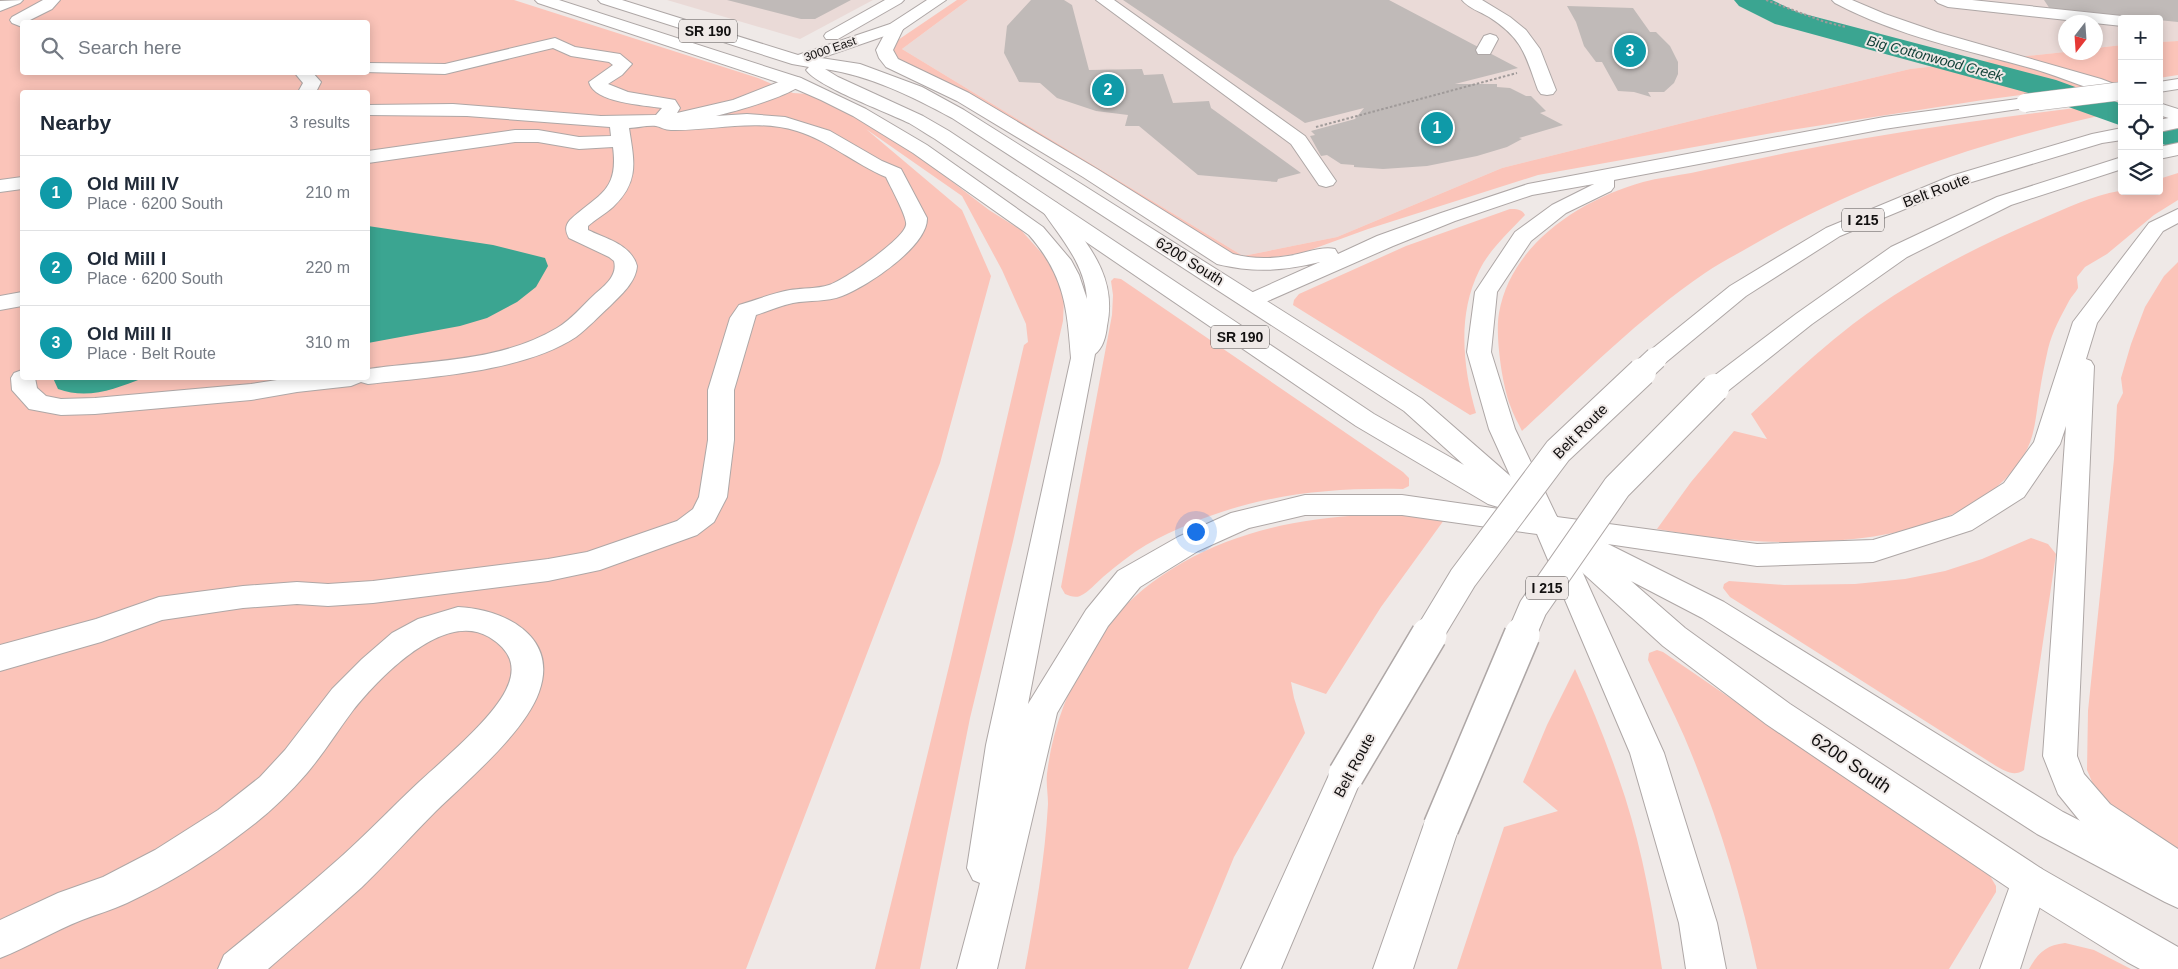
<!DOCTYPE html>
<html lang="en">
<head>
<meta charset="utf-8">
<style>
  body { margin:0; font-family:Arial,sans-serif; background:#f2f2f3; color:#1f2937 }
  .controls { position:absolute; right:15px; top:15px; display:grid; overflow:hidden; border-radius:5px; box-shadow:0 2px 12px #0003 }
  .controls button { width:45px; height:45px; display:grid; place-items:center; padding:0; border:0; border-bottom:1px solid #e0e1e3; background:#fff; color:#1f2937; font:25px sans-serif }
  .compass { position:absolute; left:2058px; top:15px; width:45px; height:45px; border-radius:50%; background:#fff; box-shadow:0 2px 12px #0003; rotate:197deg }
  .you { position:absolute; left:1195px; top:531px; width:18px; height:18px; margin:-12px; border:4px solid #fff; border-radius:50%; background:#1a73e8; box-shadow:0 0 0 8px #1a73e833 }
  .badge { display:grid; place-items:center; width:32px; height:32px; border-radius:50%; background:#2b6f63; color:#fff; font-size:16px; font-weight:700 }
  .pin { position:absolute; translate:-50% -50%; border:2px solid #fff; box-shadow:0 1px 5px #0006 }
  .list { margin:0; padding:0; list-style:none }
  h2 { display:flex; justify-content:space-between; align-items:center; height:65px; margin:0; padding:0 20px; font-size:21px }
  h2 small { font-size:16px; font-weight:400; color:#747a83 }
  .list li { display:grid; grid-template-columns:32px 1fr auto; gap:15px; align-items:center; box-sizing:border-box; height:75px; padding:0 20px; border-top:1px solid #e0e1e3 }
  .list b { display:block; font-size:19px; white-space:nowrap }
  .list p { margin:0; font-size:16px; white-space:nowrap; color:#747a83 }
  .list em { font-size:16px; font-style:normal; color:#747a83 }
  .icon { flex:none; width:28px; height:28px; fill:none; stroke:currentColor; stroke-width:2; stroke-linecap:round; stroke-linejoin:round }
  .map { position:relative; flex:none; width:2178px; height:969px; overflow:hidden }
  .search { position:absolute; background:#fff; box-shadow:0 2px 12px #0003; left:20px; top:20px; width:350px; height:55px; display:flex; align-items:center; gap:12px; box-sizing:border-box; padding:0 18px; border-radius:5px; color:#747a83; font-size:19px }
  .panel { position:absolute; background:#fff; box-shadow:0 2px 12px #0003; left:20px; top:90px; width:350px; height:290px; border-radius:5px }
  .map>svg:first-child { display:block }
</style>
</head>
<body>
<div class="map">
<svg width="2178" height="969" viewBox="0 0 2178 969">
  <rect width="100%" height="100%" fill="#efe9e7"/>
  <path fill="#eadad7" d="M 667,0 L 873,0 L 800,39 Z
    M 968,0 L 2178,0 L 2178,41 L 2159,42 L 2159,19 L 2122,19 L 2122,45 L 2096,48 L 2096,22 L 2066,22 L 2065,52 L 1910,69 L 1711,116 L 1502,168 L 1337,237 L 1243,256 L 902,49 Z"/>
  <path fill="#fbc4b9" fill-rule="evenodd" d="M 0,0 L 514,0 L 758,78 L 793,93 L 809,94 L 872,125 L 933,167 L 989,210 L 1021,230 L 1046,258 L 1060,284 L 1064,299 L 1063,321 L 1013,541 L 970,718 L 920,969 L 875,969 L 952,654 L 1024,345 L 1028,342 L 1026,324 L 1002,270 L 962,196 L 866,129 L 962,210 L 991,276 L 940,463 L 746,969 L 0,969 ZM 22,22 L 368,22 L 368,72 L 22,72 ZM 22,92 L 368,92 L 368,378 L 22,378 Z
    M 957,0 L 968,0 L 902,49 L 1243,256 L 1337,237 L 1502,168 L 1711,116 L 1910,69 L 1998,59 L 2048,71 L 2087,86 L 1983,100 L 1778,132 L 1538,175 L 1368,229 L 1302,253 L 1269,258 L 1245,258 L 1215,247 L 896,58 L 891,49 L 895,42 Z
    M 2178,41 L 2178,75 L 2159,78 L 2159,42 Z
    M 2122,45 L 2122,82 L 2110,84 L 2018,57 L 2065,52 L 2096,52 L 2096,48 Z
    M 2122,102 L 2122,111 C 1992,138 1866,179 1751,246 C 1736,255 1719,263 1705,273 C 1639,318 1581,377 1522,431 C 1518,423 1513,414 1510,405 C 1502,384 1495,335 1499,313 C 1511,244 1580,200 1643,182 C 1658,178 1675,176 1691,173 C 1724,166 1757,159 1791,152 C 1900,130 2011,116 2122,102 Z
    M 2178,173 L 2178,200 L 2154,215 L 2107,254 L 2085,267 L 2077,277 C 2077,280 2078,285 2078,288 C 2076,292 2071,297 2069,301 C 2061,316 2052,332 2048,349 C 2045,363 2042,376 2040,390 C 2036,412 2036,435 2024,455 C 1960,560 1761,549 1657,529 L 1691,482 L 1734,431 L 1767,439 L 1751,414 C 1784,383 1817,352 1853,324 C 1910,281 1975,247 2041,219 C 2065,209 2093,195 2119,191 C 2129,189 2147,191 2159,191 L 2159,179 Z
    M 1510,209 C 1516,209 1522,209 1525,215 C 1509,232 1489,250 1479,271 C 1457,315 1463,368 1476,413 L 1470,415 L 1293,305 L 1294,300 L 1299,294 L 1406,246 Z
    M 2178,262 L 2178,858 L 2119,818 L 2093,784 L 2087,770 L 2088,711 L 2114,459 L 2117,405 L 2123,393 L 2121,378 L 2131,344 L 2145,307 L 2164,276 Z
    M 1114,278 L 1121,279 L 1403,472 L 1409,478 L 1409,486 L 1403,489 C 1310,487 1229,499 1146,545 C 1131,554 1117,565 1103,577 C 1096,583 1089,592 1080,596 C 1075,598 1070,596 1065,594 L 1061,587 L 1112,315 L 1113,295 L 1111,281 Z
    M 1364,515 L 1395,515 L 1444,520 L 1381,607 L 1326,694 L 1291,682 L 1294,698 L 1305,733 L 1234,857 L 1188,969 L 1025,969 C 1035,915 1045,859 1048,804 C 1048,794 1046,784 1047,774 C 1052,731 1067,690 1089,654 C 1095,644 1100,633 1107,625 C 1173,548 1266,520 1364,515 Z
    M 2031,538 L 2048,544 L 2056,554 L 2024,770 C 2014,777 2005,771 1996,766 L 1730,597 L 1723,588 L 1724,584 L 1729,581 L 1784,585 L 1855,584 L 1905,579 L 1945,571 L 1982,559 Z
    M 1657,650 L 1663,652 L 1990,876 L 1996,886 L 1996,892 L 1949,969 L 1757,969 C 1740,890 1716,811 1684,736 C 1673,711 1660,686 1648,660 L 1649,653 Z
    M 1575,669 C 1594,711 1611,754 1625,797 C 1643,853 1653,912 1662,969 L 1457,969 L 1504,827 L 1558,811 L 1523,782 L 1547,725 Z
    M 2065,943 L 2094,950 L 2131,969 L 2029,969 C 2038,953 2046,945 2065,943 Z"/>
  <path fill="#3ba591" d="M 368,226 L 493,245 L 545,258 L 548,266 L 536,287 L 517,302 L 487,318 L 460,326 L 368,343 Z
    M 53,378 L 143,378 C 115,389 88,400 58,389 Z"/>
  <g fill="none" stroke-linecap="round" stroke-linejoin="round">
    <path fill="#3ba591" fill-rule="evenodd" d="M 1734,0 L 1772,0 L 1797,12 L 2056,80 L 2122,104 L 2122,126 L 2032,94 L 1775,24 L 1739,6 Z
      M 2159,120 L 2178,126 L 2178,149 L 2159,143 Z"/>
  </g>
  <path fill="#c0bab8" d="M 727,0 L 851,0 L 815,19 L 801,19 Z
    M 1031,0 L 1064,0 L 1072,5 L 1089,70 L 1142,69 L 1144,75 L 1163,74 L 1173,103 L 1209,101 L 1211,108 L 1301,173 L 1278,179 L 1277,182 L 1198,175 L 1139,126 L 1125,126 L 1128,115 L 1096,111 L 1057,98 L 1040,83 L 1019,82 L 1004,53 L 1007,26 Z
    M 1123,0 L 1389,0 L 1518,68 L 1455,84 L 1497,84 L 1497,87 L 1510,88 L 1526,96 L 1531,96 L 1546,111 L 1540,113 L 1563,125 L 1519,138 L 1522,139 L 1507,147 L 1477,156 L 1427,166 L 1383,169 L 1354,167 L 1354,165 L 1341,164 L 1327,155 L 1321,156 L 1310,136 L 1315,135 L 1311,131 L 1355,119 L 1364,108 L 1305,123 Z
    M 2044,0 L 2178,0 L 2178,22 L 2050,9 Z
    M 1567,6 L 1633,8 L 1650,32 L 1656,32 L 1670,46 L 1678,62 L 1678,74 L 1674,83 L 1664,92 L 1648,92 L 1651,97 L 1634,92 L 1618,91 L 1602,62 L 1596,62 L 1584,46 L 1576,22 Z"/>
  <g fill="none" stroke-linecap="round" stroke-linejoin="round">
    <g stroke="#aea7a6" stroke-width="2">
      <path id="minor" d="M 23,0 L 20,3 L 0,11 L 0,1 Z
        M 43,0 L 60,0 L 52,9 L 30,20 L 31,22 L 22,22 L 22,27 L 12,23 L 10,20 L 12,17 Z
        M 1096,0 L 1114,0 L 1305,136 L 1336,181 L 1333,185 L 1326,187 L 1319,185 L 1291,144 Z
        M 1462,0 L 1482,0 L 1510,17 L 1526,30 L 1540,49 L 1556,90 L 1553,94 L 1547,95 L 1541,94 L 1538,90 C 1525,54 1523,39 1489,17 C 1481,12 1468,8 1462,0 Z
        M 1832,0 L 1852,0 L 1885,14 L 1937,32 L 2101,79 L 2122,87 L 2122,98 C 2092,91 2064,78 2034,69 C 1967,50 1897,36 1835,3 Z
        M 1935,0 L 1972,0 L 2122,16 L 2128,19 L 2122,19 L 2122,26 L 1948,7 L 1938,3 Z
        M 1490,34 L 1496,36 L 1498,39 L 1490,54 L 1478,54 L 1476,50 L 1484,36 Z
        M 555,38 L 575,47 L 620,54 L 632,64 L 622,75 L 608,84 L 628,92 L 675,100 L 680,108 L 677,113 L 733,100 L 789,78 L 795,77 L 801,78 L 804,82 C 795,95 733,112 716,116 L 747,114 L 785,117 L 830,131 L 882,161 L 901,169 L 927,218 C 928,246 868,286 842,296 C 827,302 809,300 793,303 C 780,306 768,311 756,315 L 734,390 L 734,440 L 727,497 L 714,522 L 697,535 L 600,570 L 548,581 L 373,603 L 328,606 L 297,604 L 243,608 L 162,620 L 101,642 L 0,671 L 0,645 L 96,619 L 159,597 L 243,586 L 297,582 L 328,584 L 373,581 L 548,559 L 587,552 L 677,521 L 693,509 L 699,497 L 708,440 L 708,390 L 730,318 L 739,305 C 756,300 773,293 790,290 C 803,288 817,289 829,285 C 843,281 904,239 906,225 C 908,218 890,186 886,177 C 855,164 829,141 797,131 C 755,118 713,131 671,130 C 665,130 661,127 656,126 C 648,125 637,128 629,128 C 634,161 640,181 613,207 C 605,214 596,219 588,226 L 588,230 C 606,239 631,244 637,266 C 636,282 621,295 610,306 C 599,316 588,328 576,337 C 523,372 430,377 368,384 L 361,382 L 351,386 L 297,392 L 251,400 L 95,414 L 61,415 L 29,409 L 12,390 L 11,378 L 14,373 L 22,370 L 22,378 L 35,378 L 37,388 L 46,396 L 61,399 L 95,398 L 251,384 L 290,378 L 368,378 L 368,369 C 431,360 500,362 557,328 C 571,320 582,306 594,295 C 604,286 618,276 614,261 L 609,257 L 569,238 C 565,231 565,226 570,220 C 598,194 619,192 613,147 L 579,149 L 538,142 L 515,142 L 368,163 L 368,151 L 515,130 L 538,130 L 579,137 L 611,136 L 610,127 L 467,116 L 368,115 L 368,105 L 453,104 L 601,116 L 656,115 L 662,108 C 644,105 594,103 589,82 L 613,65 L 609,62 L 571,56 L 553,48 L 445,74 L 365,72 L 368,72 L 368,63 L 445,64 Z
        M 294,72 L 312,72 L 321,82 L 316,92 L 298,92 L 303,83 Z
        M 2159,103 L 2178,109 L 2178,121 L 2159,115 Z
        M 22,177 L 22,189 L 0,192 L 0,180 Z
        M 22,292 L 22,306 L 0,310 L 0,296 Z
        M 458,607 C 504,609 559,636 539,692 C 525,732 467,781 436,811 C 411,836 387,863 362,887 C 331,915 299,942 268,969 L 218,969 L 224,955 C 261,925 298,895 334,863 C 363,838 390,809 419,782 C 444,759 491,720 506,690 C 518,666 510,650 489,637 C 444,610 380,677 354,709 C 338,730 324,753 307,773 C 288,795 268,814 245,831 C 209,859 168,884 127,903 C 112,910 97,914 82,920 C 54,931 28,947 0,958 L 0,920 L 58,893 L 103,877 L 155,850 L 218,810 L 260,777 L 285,750 L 332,689 L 362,659 L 392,633 L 418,619 Z"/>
    </g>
    <g stroke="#aea7a6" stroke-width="2">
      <path id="major" d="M 598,0 L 622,0 L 798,55 L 890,24 L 927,0 L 946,0 L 902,30 L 821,58 L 860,64 L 922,87 L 964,110 L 1422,399 L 1578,535 L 1584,534 L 1594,537 L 1724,602 L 2063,812 L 2178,871 L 2178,908 L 2165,902 L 2037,834 L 1702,618 L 1631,581 L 1685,628 L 1790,704 L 2042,869 L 2178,947 L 2178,969 L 2140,969 L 2127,962 L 2016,893 L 1766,724 L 1663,646 L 1507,504 L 1498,507 L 1488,504 L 1356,426 L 935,139 C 926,134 918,128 909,123 C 887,112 818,87 806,70 L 809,67 L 792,64 L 601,3 ZM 825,69 C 871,76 911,96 952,118 L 1404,411 L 1464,465 L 1374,414 L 949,131 L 923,116 L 838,77 Z
        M 885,0 L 904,0 L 901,3 L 838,39 L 826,39 L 824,36 L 826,33 Z"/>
    </g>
    <g stroke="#aea7a6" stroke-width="2">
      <path id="highway" d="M 535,0 L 559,0 L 801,78 L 866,109 L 927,145 L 1043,227 L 1071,260 L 1079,275 L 1087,299 C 1085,263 1059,236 1040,207 L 1043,203 L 1050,201 L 1057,203 C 1085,242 1118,274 1107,326 C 1106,336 1103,348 1095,354 L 1028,704 L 1086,610 L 1118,571 L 1178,537 L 1231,513 L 1305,495 L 1402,495 L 1527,513 L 1489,429 L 1467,352 L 1475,292 L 1515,232 L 1552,205 L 1594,184 L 1532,195 L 1455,221 L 1393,246 L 1252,308 L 1244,306 L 1241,301 L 1244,296 L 1320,262 C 1282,271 1255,273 1217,264 L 1083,177 L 957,101 L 886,67 L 879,58 L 876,50 L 890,24 L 902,24 L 904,27 L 893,50 L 898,59 L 969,93 L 1097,169 L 1233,254 C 1251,259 1269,259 1288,256 C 1303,254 1320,246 1335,249 L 1338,254 L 1377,236 L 1441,213 L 1528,184 L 1884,117 L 2025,98 L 2031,99 L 2034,103 L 2031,107 L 2025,108 L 1884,129 L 1614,180 L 1614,187 L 1611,191 L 1566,213 L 1531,241 L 1497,292 L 1491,352 L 1515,429 L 1557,517 L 1757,544 L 1873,540 L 1952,516 L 2004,483 L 2034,442 L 2073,322 L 2149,223 L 2178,209 L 2178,223 L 2163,231 L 2097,323 L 2086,359 L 2091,361 L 2094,366 L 2077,756 L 2084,774 L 2110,804 L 2178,849 L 2178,887 L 2165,882 L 2084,826 L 2058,794 L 2043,756 L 2066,426 L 2060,444 L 2024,497 L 1972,530 L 1873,562 L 1757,566 L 1567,538 L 1664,753 L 1717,923 L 1726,969 L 1686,969 L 1679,923 L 1630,753 L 1537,534 L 1402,515 L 1305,515 L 1249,528 L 1198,551 L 1140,587 L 1108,626 L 1057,713 L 997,969 L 957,969 L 980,883 L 973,880 L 967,868 L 986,745 L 1071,358 C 1067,306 1064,275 1029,235 L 913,153 L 853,116 L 821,100 L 789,86 L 538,3 Z
        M 2178,79 L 2178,89 L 2159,92 L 2159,82 Z
        M 2178,116 L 2178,128 L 2159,132 L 2159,120 Z
        M 2122,128 L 2122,140 L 2102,143 L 1965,184 L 1840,236 L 1746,296 L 1665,363 L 1656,365 L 1647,363 L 1644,358 L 1647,353 L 1730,286 L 1826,228 L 1951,176 L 2092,134 Z
        M 2178,143 L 2178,155 L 2159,159 L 2159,147 Z
        M 2122,157 L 2122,169 L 2011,205 L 1907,257 L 1812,324 L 1724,394 L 1715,396 L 1706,394 L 1702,388 L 1706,382 L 1796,314 L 1891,247 L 1997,197 Z
        M 1346,760 L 1358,764 L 1363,775 L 1281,969 L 1241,969 L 1334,764 Z
        M 1441,811 L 1454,816 L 1459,827 L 1413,969 L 1373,969 L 1423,827 L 1428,816 Z
        M 2029,864 L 2042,869 L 2048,881 L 2020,969 L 1980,969 L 2016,869 Z"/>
    </g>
    <path stroke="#9f9a99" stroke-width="2" stroke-dasharray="2.5 2" stroke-linecap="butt" d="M 1766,0 L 1825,22 L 1846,27
      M 1316,127 L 1517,73"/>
    <use href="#minor" fill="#fff" fill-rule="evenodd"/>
    <use href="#major" fill="#fff" fill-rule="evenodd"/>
    <use href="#highway" fill="#fff" fill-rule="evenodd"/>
    <g stroke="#aea7a6" stroke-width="19" stroke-linecap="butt">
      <path id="highway-bridge-far3" d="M 2025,103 L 2122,91"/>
    </g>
    <g stroke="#aea7a6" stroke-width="24" stroke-linecap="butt">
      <path id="highway-bridge-far2" d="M 1640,373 L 1656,358"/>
    </g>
    <g stroke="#aea7a6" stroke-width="30" stroke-linecap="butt">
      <path id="highway-bridge-far1" d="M 1428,636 L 1463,578 L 1558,451 L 1642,372
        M 1521,636 L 1533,608 L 1617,487 L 1715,388"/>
    </g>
    <g stroke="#aea7a6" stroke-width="38" stroke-linecap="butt">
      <path id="highway-bridge" d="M 1346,775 L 1429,635
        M 1441,827 L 1522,635"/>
    </g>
    <use href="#highway-bridge-far3" stroke="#fff" stroke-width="18"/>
    <use href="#highway-bridge-far2" stroke="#fff" stroke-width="22"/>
    <use href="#highway-bridge-far1" stroke="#fff" stroke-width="28"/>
    <use href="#highway-bridge" stroke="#fff" stroke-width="35"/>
  </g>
  <g text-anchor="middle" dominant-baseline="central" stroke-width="4" stroke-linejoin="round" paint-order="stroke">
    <g font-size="12" fill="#121010" stroke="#efe9e7">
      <text transform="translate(830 49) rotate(-19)">3000 East</text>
    </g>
    <g fill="#efe9e7" stroke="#545150" stroke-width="1">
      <rect x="679" y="19.5" width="58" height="23" rx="4"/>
      <rect x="1842" y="208.5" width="42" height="23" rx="4"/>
      <rect x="1211" y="325.5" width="58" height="23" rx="4"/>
      <rect x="1526" y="576.5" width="42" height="23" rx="4"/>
    </g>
    <g font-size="14" font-weight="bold" fill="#121010">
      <text x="708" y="31">SR 190</text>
      <text x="1863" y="220">I 215</text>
      <text x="1240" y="337">SR 190</text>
      <text x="1547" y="588">I 215</text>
    </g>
    <g font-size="14" font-style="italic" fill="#124138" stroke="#efe9e7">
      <text transform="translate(1935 58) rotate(15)">Big Cottonwood Creek</text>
    </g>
    <g font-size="15" fill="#121010" stroke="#efe9e7">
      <text transform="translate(1936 190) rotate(-21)">Belt Route</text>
      <text transform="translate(1190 261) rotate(32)">6200 South</text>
      <text transform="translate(1580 431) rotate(-45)">Belt Route</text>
      <text transform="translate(1354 765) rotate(-62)">Belt Route</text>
    </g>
    <g font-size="18" fill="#121010" stroke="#efe9e7">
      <text transform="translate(1851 763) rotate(34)">6200 South</text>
    </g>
  </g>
</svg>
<div class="controls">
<button>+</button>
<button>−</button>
<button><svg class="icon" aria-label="locate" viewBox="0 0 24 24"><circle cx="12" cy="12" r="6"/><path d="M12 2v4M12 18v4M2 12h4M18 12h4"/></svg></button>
<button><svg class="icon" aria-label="layers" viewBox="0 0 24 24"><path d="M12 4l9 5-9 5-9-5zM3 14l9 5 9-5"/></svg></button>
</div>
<svg class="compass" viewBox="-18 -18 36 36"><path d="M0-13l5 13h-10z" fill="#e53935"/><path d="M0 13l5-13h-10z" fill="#747a83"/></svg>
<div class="you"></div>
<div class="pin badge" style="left:1437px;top:128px;background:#0f9aa8">1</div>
<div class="pin badge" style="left:1108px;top:90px;background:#0f9aa8">2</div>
<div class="pin badge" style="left:1630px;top:51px;background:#0f9aa8">3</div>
<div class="search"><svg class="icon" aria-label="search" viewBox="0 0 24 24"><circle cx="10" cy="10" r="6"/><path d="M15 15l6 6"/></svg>Search here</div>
<section class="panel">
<h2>Nearby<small>3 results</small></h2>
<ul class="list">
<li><span class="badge" style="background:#0f9aa8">1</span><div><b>Old Mill IV</b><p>Place · 6200 South</p></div><em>210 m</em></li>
<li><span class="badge" style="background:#0f9aa8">2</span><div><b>Old Mill I</b><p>Place · 6200 South</p></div><em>220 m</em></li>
<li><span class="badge" style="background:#0f9aa8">3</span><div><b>Old Mill II</b><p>Place · Belt Route</p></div><em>310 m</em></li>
</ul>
</section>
</div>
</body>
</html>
